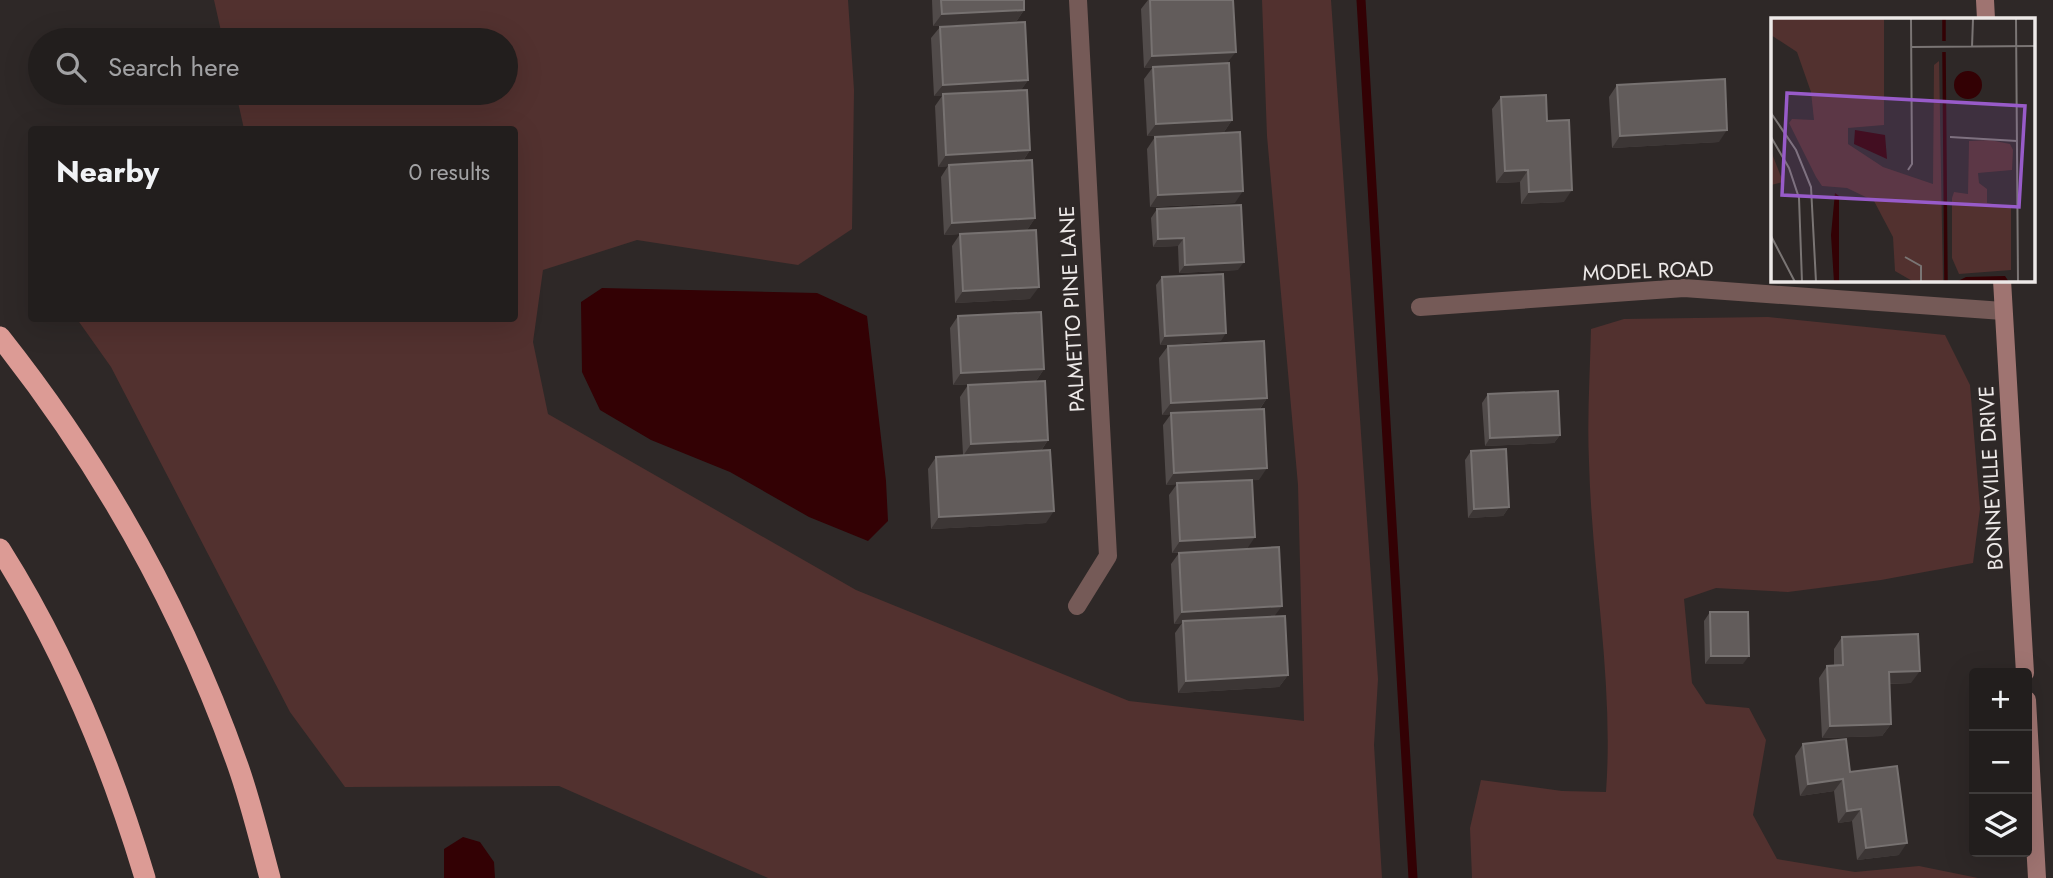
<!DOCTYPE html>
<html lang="en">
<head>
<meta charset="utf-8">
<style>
  body { margin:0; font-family:Jost,sans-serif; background:#2a2726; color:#f1f3f6 }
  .controls { position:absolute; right:21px; bottom:21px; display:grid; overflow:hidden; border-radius:7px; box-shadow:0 7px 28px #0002 }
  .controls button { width:63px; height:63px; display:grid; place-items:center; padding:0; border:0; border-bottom:2px solid #3f3c3b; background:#221e1d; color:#f1f3f6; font:35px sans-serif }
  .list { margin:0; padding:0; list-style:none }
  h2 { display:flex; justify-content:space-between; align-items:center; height:91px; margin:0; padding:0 28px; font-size:30px }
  h2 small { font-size:23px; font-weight:400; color:#a2a2a4 }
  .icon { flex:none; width:38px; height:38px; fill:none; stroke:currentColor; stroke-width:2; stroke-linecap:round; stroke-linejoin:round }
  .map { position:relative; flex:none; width:2053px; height:878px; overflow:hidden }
  .search { position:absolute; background:#221e1d; box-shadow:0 7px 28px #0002; left:28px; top:28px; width:490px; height:77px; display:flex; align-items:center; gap:18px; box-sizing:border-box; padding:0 24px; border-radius:38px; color:#a2a2a4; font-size:26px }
  .panel { position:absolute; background:#221e1d; box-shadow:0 7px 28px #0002; left:28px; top:126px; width:490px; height:196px; border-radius:7px }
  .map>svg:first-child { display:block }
</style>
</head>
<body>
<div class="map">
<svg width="2053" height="878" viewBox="0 0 2053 878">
  <rect width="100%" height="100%" fill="#2e2827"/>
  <path fill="#52312f" d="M 214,0 L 848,0 L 854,90 L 852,229 L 798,265 L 637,240 L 543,270 L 533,342 L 548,414 L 856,590 L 1129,701 L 1304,721 L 1298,485 L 1267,136 L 1262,0 L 1331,0 L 1378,679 L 1374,745 L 1382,878 L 768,878 L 559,786 L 345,787 L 290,712 L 111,367 L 77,319 L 514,318 L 514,130 L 244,129 L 236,93 L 506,93 L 506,40 L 223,40 Z
    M 1768,317 L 1945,335 L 1970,385 L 1980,509 L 1973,563 L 1881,580 L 1788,592 L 1716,588 L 1684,599 L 1692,683 L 1706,704 L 1749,708 L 1766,740 L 1753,815 L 1777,859 L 1855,872 L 1919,866 L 1978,878 L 1472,878 L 1470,828 L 1481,780 L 1562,791 L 1606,792 C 1614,682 1592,573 1589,462 C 1587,418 1590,373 1591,329 L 1624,319 Z"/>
  <path fill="#330104" d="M 602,288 L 817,293 L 867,316 L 886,481 L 888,521 L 868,541 L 809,517 L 730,472 L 651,440 L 600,410 L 582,372 L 581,302 Z
    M 463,837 L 480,842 L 494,862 L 495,878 L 444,878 L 444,849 Z"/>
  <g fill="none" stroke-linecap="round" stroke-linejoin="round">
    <path stroke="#330104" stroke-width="9" d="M 1361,0 L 1413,878"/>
    <path stroke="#755a57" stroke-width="18" d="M 1420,307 L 1684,288 L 2003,311
      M 1077,606 L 1108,556 L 1078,0"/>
    <path stroke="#9f7471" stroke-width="18" d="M 1985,0 L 1986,19
      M 2002,280 L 2025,673
      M 2027,700 L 2037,878"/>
    <path stroke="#dc9b95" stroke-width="21" d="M 0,337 C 103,467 183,610 238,766 C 251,803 260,841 270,878
      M 0,549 C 65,652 110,761 145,878"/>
  </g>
  <path fill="#514b4a" d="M 932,0 L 1024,0 L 1024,10 L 1016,22 L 933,26 Z
    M 1148,0 L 1233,0 L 1228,63 L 1232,120 L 1224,132 L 1147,136 L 1144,79 L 1153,67 L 1178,66 L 1144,68 L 1141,9 Z
    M 940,27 L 1028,80 L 1021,90 L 1030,150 L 1023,161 L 1035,218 L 1027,230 L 944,235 L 941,177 L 948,166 L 938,167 L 935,106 L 942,96 L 934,96 L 931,38 Z
    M 1617,85 L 1719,142 L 1612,148 L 1609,97 Z
    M 1501,97 L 1547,121 L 1564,202 L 1521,204 L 1520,182 L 1496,183 L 1492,109 Z
    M 1155,137 L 1235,203 L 1150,207 L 1147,149 Z
    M 1157,209 L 1238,270 L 1179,273 L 1178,246 L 1153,247 L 1151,218 Z
    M 960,234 L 1030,299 L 955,303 L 952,246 Z
    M 1162,277 L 1221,341 L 1160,345 L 1156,285 Z
    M 958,316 L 1044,369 L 1036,381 L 953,385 L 950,328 Z
    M 1168,346 L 1267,398 L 1260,409 L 1259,480 L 1252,480 L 1247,549 L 1275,616 L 1288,675 L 1279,687 L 1178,693 L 1175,633 L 1182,623 L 1174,624 L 1171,564 L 1179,553 L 1172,553 L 1169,495 L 1177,484 L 1166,485 L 1163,425 L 1171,414 L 1162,415 L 1159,358 Z
    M 968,385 L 1048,440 L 1041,451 L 1046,523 L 931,529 L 928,469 L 936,457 L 963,455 L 960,397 Z
    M 1488,394 L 1560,435 L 1554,443 L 1485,446 L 1482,403 Z
    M 1471,451 L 1509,507 L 1503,516 L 1468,518 L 1465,460 Z
    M 1710,612 L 1743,664 L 1705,664 L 1704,621 Z
    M 1842,637 L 1911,683 L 1889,684 L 1891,724 L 1882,736 L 1822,738 L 1819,678 L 1827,666 L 1834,665 L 1834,649 Z
    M 1803,744 L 1850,772 L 1899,855 L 1857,860 L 1852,821 L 1838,823 L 1834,791 L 1800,796 L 1795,756 Z"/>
  <path fill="#3c3635" d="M 1024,10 L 1016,22 L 933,26 L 942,14 Z
    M 1236,52 L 1227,63 L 1144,68 L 1152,56 Z
    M 1028,80 L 1020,92 L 943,94 L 942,96 L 934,96 L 943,85 Z
    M 1232,120 L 1224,132 L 1147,136 L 1156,124 Z
    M 1727,130 L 1719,142 L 1612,148 L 1620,136 Z
    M 1030,150 L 1022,162 L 938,167 L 946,155 Z
    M 1528,170 L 1520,182 L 1496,183 L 1505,171 Z
    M 1572,190 L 1564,202 L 1521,204 L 1529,192 Z
    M 1243,191 L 1235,203 L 1150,207 L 1158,195 Z
    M 1035,218 L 1027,230 L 944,235 L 952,223 Z
    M 1184,238 L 1178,246 L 1153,247 L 1158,239 Z
    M 1244,262 L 1238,270 L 1179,273 L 1185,265 Z
    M 1039,287 L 1030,299 L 955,303 L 963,291 Z
    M 1226,333 L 1221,341 L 1160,345 L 1165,336 Z
    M 1044,369 L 1036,381 L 953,385 L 961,373 Z
    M 1267,398 L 1259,410 L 1162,415 L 1171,403 Z
    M 1560,435 L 1554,443 L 1485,446 L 1490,438 Z
    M 1048,440 L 1040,452 L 963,456 L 971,444 Z
    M 1267,468 L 1259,480 L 1166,485 L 1174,473 Z
    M 1509,507 L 1503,516 L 1468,518 L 1474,509 Z
    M 1054,511 L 1046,523 L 931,529 L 939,517 Z
    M 1255,537 L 1247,549 L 1172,553 L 1180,541 Z
    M 1282,606 L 1273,618 L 1183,621 L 1182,623 L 1174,624 L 1182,612 Z
    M 1711,656 L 1749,656 L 1743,664 L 1705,664 Z
    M 1920,671 L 1911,683 L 1881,684 L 1889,672 Z
    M 1288,675 L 1279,687 L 1178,693 L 1186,681 Z
    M 1891,724 L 1882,736 L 1822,738 L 1830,726 Z
    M 1843,779 L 1834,791 L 1800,796 L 1808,784 Z
    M 1861,809 L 1852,821 L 1838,823 L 1847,811 Z
    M 1907,843 L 1899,855 L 1857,860 L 1866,848 Z"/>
  <path fill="#625c5b" stroke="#777271" stroke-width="2" d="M 941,0 L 1024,0 L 1024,10 L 942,14 Z
    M 1150,0 L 1233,0 L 1236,52 L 1152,56 Z
    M 1025,22 L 1028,80 L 943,85 L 940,27 Z
    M 1229,63 L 1232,120 L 1156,124 L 1153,67 Z
    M 1725,79 L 1727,130 L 1620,136 L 1617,85 Z
    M 1027,90 L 1030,150 L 946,155 L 943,94 Z
    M 1546,95 L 1547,121 L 1569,120 L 1572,190 L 1529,192 L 1528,170 L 1505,171 L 1501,97 Z
    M 1240,132 L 1243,191 L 1158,195 L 1155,137 Z
    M 1032,160 L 1035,218 L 952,223 L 949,165 Z
    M 1241,205 L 1244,262 L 1185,265 L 1184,238 L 1158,239 L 1157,209 Z
    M 1036,230 L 1039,287 L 963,291 L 960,234 Z
    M 1223,274 L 1226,333 L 1165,336 L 1162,277 Z
    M 1041,312 L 1044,369 L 961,373 L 958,316 Z
    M 1264,341 L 1267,398 L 1171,403 L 1168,346 Z
    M 1045,381 L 1048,440 L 971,444 L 968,385 Z
    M 1558,391 L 1560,435 L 1490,438 L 1488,394 Z
    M 1264,409 L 1267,468 L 1174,473 L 1171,413 Z
    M 1506,449 L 1509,507 L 1474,509 L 1471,451 Z
    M 1050,450 L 1054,511 L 939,517 L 936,457 Z
    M 1252,480 L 1255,537 L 1180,541 L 1177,483 Z
    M 1279,547 L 1282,606 L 1182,612 L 1179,553 Z
    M 1710,612 L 1748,612 L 1749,656 L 1711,656 Z
    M 1285,616 L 1288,675 L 1186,681 L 1183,621 Z
    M 1918,634 L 1920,671 L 1889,672 L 1891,724 L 1830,726 L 1827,666 L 1843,665 L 1842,637 Z
    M 1846,739 L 1850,772 L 1897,766 L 1907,843 L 1866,848 L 1861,809 L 1847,811 L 1843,779 L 1808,784 L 1803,744 Z"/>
  <g text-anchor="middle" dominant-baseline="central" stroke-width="5" stroke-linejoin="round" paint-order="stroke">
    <g font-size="21" fill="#ede9e8" stroke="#2e2827">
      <text transform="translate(1648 271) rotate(-2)">MODEL ROAD</text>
      <text transform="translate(1072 309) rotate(-93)">PALMETTO PINE LANE</text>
      <text transform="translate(1991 478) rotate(-93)">BONNEVILLE DRIVE</text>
    </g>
  </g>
  <g transform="translate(1771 18)">
    <rect width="264" height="264" fill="#2e2827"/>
    <path d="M 0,1 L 113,1 L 113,107 L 77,110 L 77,126 L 112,149 L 162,166 L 163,47 L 168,43 L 172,264 L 143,264 L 124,253 L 122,219 L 103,183 L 76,170 L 51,168 L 45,159 L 18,105 L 21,101 L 43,102 L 40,74 L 26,34 L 0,17 ZM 219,122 L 239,126 L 242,132 L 241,152 L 207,155 L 208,165 L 216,171 L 216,185 L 240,189 L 240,252 L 188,256 L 181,240 L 181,180 L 183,174 L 197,176 L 198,123 ZM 0,133 L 12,164 L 0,167 Z" fill="#52312f"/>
    <path d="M183 67a14 14 0 1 1 28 0a14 14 0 1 1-28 0ZM 84,112 L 114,117 L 116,141 L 83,126 ZM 64,175 L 68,178 L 68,264 L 63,264 L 60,217 ZM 234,258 L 238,264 L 185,264 L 195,259 Z" fill="#330104"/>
    <path fill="none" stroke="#330104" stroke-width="3.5" d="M 173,23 L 173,1M 173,34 L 175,264"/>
    <path fill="none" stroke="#7a7574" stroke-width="2" d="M 245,1 L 247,264M 141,29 L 265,28M 201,29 L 202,1M 0,95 L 25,132 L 40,169 L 45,264M 0,119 L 18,150 L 28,180 L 31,264M 179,119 L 246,123M 137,152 L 141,146 L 140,1M 0,218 L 24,264M 134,239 L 150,248 L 150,264"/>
    <path fill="#985bc9" fill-opacity="0.15" stroke="#985bc9" stroke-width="3.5" d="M 16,75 L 254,88 L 248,189 L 11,177 Z"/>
    <rect width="264" height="264" fill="none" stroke="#ede9e8" stroke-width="3.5"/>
  </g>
</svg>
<div class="controls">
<button>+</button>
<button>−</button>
<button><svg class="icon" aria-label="layers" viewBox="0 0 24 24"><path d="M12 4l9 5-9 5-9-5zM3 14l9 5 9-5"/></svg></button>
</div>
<div class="search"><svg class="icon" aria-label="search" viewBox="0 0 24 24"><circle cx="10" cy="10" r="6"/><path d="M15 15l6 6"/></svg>Search here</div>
<section class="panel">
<h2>Nearby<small>0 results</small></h2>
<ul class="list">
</ul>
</section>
</div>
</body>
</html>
